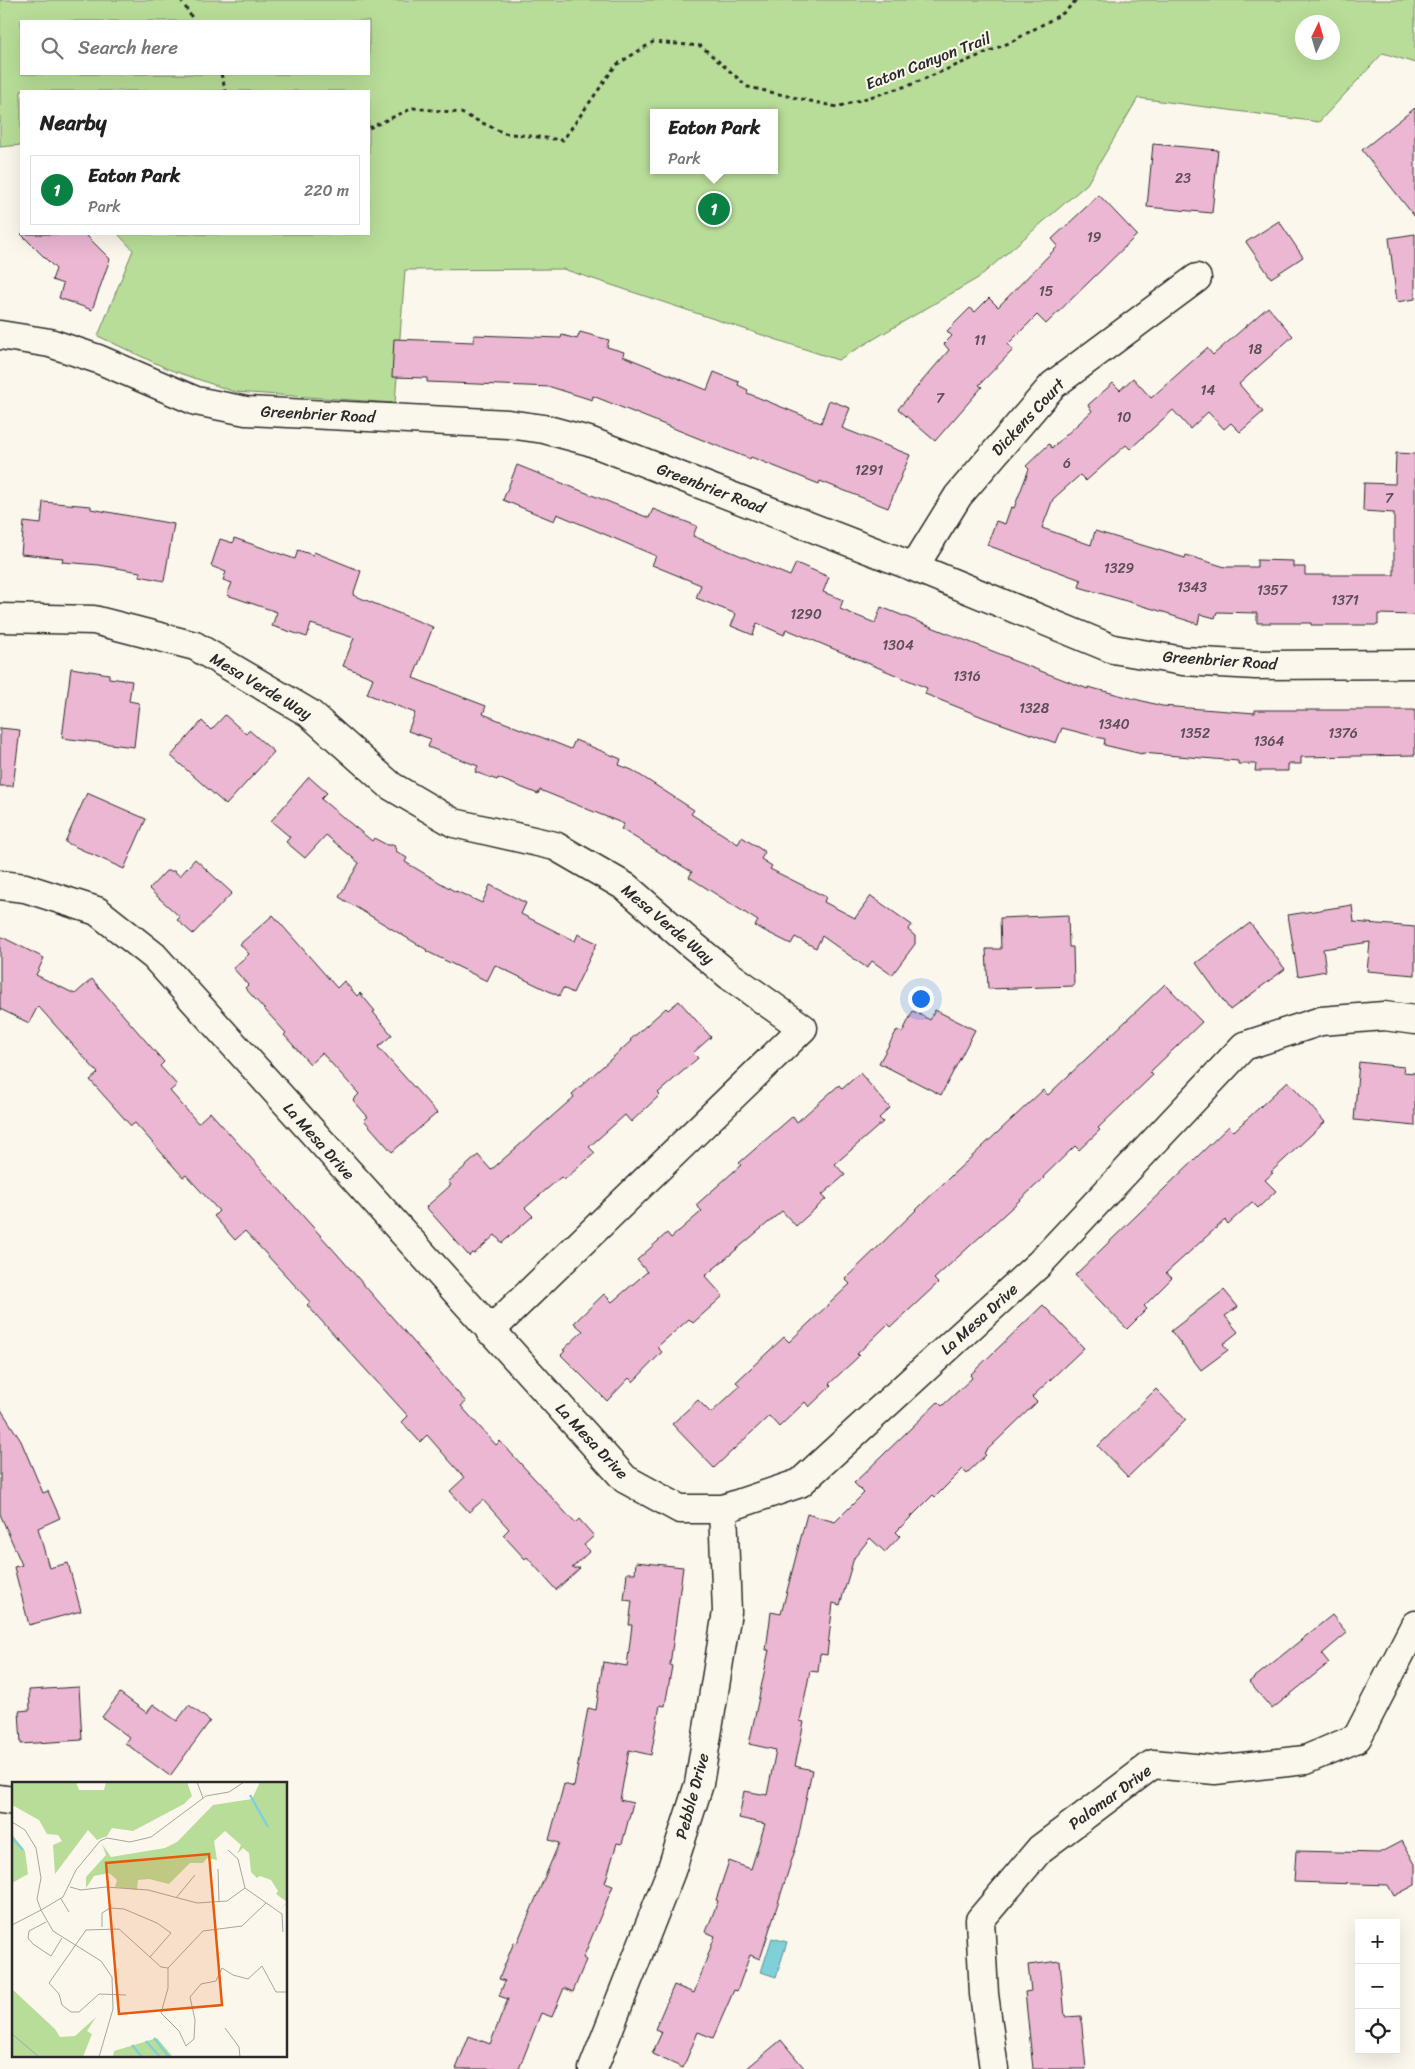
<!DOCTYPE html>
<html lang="en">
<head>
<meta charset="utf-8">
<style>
  body { margin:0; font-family:Sriracha,sans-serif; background:#f6f6f6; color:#202124 }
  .controls { position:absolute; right:15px; bottom:15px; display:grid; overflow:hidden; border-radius:0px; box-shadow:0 5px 20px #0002 }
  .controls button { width:45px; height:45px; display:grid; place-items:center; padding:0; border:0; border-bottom:1px solid #e0e0e0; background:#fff; color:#202124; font:25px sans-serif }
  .compass { position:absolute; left:1295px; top:15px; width:45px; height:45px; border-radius:50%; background:#fff; box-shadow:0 5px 20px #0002; rotate:5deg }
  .you { position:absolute; left:920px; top:998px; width:18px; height:18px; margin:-12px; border:4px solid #fff; border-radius:50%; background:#1a73e8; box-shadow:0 0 0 8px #1a73e833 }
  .badge { display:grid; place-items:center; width:32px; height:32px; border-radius:50%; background:#0b8043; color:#fff; font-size:16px; font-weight:700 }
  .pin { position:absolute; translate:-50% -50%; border:2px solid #fff; box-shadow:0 1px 5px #0006 }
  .popup { position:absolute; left:650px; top:109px; width:128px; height:65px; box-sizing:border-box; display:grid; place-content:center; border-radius:0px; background:#fff; filter:drop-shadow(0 1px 4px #0005); font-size:16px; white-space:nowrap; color:#757577 }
  .popup b { font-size:19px; color:#202124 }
  .popup::after { content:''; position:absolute; left:50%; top:100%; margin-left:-10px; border:10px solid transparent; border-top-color:#fff }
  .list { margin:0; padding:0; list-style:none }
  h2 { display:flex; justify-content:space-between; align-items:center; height:65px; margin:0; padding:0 20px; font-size:21px }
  h2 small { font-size:16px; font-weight:400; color:#757577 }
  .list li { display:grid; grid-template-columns:32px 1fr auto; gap:15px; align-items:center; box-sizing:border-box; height:70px; margin:0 10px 10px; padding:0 10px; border:1px solid #e0e0e0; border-radius:0px }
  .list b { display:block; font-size:19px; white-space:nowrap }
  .list p { margin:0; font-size:16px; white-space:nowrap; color:#757577 }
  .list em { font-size:16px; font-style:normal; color:#757577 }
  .icon { flex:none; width:28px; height:28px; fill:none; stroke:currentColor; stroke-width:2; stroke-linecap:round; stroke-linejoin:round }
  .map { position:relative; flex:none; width:1415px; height:2069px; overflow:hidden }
  .search { position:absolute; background:#fff; box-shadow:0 5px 20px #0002; left:20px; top:20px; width:350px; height:55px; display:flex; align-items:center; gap:12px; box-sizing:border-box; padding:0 18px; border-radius:0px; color:#757577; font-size:19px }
  .panel { position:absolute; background:#fff; box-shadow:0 5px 20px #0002; left:20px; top:90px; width:350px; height:145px; border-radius:0px }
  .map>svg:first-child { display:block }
</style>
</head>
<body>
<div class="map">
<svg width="1415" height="2069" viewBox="0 0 1415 2069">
  <rect width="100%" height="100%" fill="#fbf7ec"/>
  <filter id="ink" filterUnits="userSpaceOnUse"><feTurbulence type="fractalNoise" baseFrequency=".02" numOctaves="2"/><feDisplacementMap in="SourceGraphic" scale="10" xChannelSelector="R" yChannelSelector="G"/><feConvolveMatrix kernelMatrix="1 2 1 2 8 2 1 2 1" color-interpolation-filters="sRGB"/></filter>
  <g filter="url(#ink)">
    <path fill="#b8dd98" stroke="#728462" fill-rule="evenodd" d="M 0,0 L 1415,0 L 1415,63 L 1383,53 L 1319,122 L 1138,98 L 1087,184 L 978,278 L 838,360 L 563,269 L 405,270 L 395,403 L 235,392 L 168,369 L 98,336 L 133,250 L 118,234 L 369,234 L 369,91 L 21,91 L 21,145 L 0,147 ZM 21,21 L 369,21 L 369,74 L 21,74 ZM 1302,22 L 1332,22 L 1332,52 L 1302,52 ZM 654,113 L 774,113 L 774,170 L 654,170 Z"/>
    <path fill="#80d0da" stroke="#5e8e94" d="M 772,1938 L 787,1942 L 776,1977 L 761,1972 Z"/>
    <path fill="#ebb7d3" stroke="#2b2b2b" d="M 1415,108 L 1415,217 L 1362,150 Z
      M 1153,144 L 1218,150 L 1212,213 L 1147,207 Z
      M 1099,195 L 1137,235 L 1046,324 L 1037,315 L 1008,344 L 1013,350 L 979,385 L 982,387 L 935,441 L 898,409 L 949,350 L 944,344 L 952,336 L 947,331 L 970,308 L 975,312 L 989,298 L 998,307 L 1058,246 L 1052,239 Z
      M 1279,221 L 1303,257 L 1271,278 L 1246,242 Z
      M 21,234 L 85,234 L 110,259 L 92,310 L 59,298 L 63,284 L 52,280 L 56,269 Z
      M 1415,234 L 1415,299 L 1397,302 L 1389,238 Z
      M 1268,307 L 1293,336 L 1239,384 L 1263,412 L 1240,432 L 1231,423 L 1224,429 L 1208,412 L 1190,429 L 1173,410 L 1130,449 L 1126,445 L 1086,481 L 1080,475 L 1053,499 L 1042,528 L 1091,545 L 1095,531 L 1185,558 L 1186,555 L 1225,567 L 1257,567 L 1257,560 L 1293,561 L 1293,567 L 1305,567 L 1305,575 L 1394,575 L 1394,513 L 1363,511 L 1364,483 L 1395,484 L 1396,453 L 1415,454 L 1415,615 L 1378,614 L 1378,625 L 1311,625 L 1311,623 L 1257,623 L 1257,613 L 1217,612 L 1215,618 L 1200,614 L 1198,624 L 1170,615 L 1170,614 L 1079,587 L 1081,580 L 987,545 L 996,521 L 1005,524 L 1011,507 L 1014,508 L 1029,469 L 1026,466 L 1049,444 L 1052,448 L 1092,411 L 1088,405 L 1113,383 L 1120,390 L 1133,378 L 1151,398 L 1207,348 L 1213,355 Z
      M 580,332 L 609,340 L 607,347 L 624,352 L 623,356 L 707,390 L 714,372 L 739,382 L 738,385 L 748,390 L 747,393 L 821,423 L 829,400 L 850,408 L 842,428 L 910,455 L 888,508 L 820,481 L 819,484 L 751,457 L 750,459 L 593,396 L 592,400 L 551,387 L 427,382 L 427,378 L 392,377 L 394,339 L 474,342 L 474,335 L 561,338 L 562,335 L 577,339 Z
      M 517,465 L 649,518 L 653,509 L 697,526 L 693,536 L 790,576 L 796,563 L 829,577 L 823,592 L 843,600 L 840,609 L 875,623 L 881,607 L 1010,658 L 1009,659 L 1088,689 L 1088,687 L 1162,706 L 1255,713 L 1255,710 L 1415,710 L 1415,755 L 1301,757 L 1301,764 L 1288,764 L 1288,771 L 1255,771 L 1256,764 L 1238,764 L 1238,761 L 1142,753 L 1142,754 L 1104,745 L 1105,739 L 1062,728 L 1056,743 L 985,718 L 925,694 L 927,688 L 786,629 L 784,635 L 757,623 L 753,635 L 731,626 L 736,614 L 696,598 L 701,585 L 652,565 L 656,556 L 557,514 L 554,521 L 503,500 Z
      M 43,502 L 91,506 L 91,509 L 174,524 L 164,581 L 140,576 L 140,572 L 99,565 L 62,562 L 63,558 L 21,554 L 24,522 L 41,524 Z
      M 234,538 L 295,559 L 298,550 L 313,555 L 314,552 L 361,571 L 353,595 L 433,627 L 413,678 L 486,706 L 483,714 L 571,749 L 575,740 L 621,759 L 619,765 L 632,770 L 694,810 L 691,814 L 738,844 L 742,837 L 765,852 L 761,859 L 772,866 L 770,869 L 826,897 L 824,902 L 855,918 L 871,896 L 912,925 L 908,930 L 915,936 L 915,944 L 892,975 L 872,961 L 867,968 L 822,936 L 816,948 L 795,937 L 791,944 L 755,926 L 758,921 L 689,877 L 692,872 L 621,829 L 624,824 L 540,790 L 538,794 L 498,778 L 497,780 L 475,772 L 478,766 L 428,747 L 431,739 L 408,731 L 415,713 L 367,694 L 373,678 L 343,666 L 354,638 L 311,624 L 307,637 L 272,626 L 277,612 L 227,595 L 232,583 L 223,580 L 226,572 L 211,566 L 220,539 L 233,543 Z
      M 71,668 L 109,674 L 109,678 L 132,681 L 129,701 L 139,703 L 134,747 L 62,738 Z
      M 225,715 L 246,734 L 249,730 L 274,752 L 226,805 L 171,756 L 202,721 L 211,730 Z
      M 0,728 L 20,730 L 13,786 L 0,786 Z
      M 309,777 L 327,793 L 321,799 L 372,841 L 374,838 L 387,845 L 394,845 L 396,851 L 407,858 L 405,862 L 456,892 L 456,891 L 482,903 L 490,885 L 526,903 L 521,914 L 575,941 L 578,934 L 597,943 L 573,993 L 563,988 L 559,996 L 495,965 L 487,981 L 426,951 L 427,950 L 339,897 L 359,863 L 326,835 L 305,858 L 286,842 L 290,837 L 271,821 Z
      M 87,793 L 146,819 L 124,869 L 65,842 Z
      M 195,859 L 232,893 L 193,934 L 177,920 L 180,917 L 149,889 L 166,871 L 174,871 L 180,876 Z
      M 1352,905 L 1354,922 L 1415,927 L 1415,975 L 1367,971 L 1370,942 L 1323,949 L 1326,971 L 1298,976 L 1288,915 Z
      M 273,915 L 337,988 L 344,981 L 357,996 L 360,993 L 375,1011 L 373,1012 L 392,1035 L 378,1047 L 437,1113 L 392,1152 L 364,1120 L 368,1117 L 353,1100 L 359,1094 L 322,1053 L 310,1064 L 284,1035 L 286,1033 L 245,988 L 248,985 L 233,968 L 249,954 L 240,944 Z
      M 1068,915 L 1069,947 L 1073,947 L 1074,986 L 988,989 L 986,949 L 1001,949 L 1000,918 Z
      M 1250,923 L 1285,969 L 1230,1010 L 1196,963 Z
      M 0,936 L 44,958 L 36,975 L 75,994 L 92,979 L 164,1062 L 160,1066 L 177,1085 L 170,1091 L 198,1123 L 210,1112 L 337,1254 L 466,1402 L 461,1406 L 496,1445 L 500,1441 L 575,1523 L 579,1519 L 594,1536 L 584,1545 L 590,1551 L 572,1568 L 580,1568 L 556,1590 L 527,1557 L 525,1559 L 503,1535 L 509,1529 L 483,1500 L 469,1512 L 450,1491 L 464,1478 L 462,1475 L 427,1435 L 420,1442 L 402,1422 L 408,1416 L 307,1305 L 310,1302 L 245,1231 L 235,1240 L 214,1216 L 219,1211 L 186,1175 L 183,1177 L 135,1123 L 131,1126 L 90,1080 L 98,1073 L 38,1006 L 29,1023 L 0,1009 Z
      M 1165,984 L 1202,1022 L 1150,1072 L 1153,1075 L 1098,1128 L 1100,1130 L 1079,1150 L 1075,1146 L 1043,1177 L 1044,1178 L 934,1279 L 938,1283 L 891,1327 L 888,1324 L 857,1354 L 859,1356 L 829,1384 L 831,1386 L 809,1407 L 805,1402 L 779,1427 L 769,1416 L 714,1468 L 672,1424 L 698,1400 L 711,1413 L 740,1386 L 736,1382 L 784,1337 L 789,1342 L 850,1284 L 845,1279 L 951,1176 L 1043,1090 L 1048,1095 Z
      M 679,1001 L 711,1037 L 693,1053 L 698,1058 L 658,1093 L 660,1095 L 631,1122 L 625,1115 L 589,1147 L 595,1153 L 564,1180 L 561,1177 L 525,1208 L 533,1216 L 502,1243 L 495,1235 L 474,1254 L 472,1253 L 469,1256 L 426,1207 L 451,1185 L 448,1182 L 478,1155 L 491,1170 L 574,1097 L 572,1094 L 631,1041 L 630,1040 L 666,1008 L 668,1010 Z
      M 935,1010 L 975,1030 L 941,1095 L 879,1063 L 897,1030 L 902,1033 L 913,1011 L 930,1020 Z
      M 1359,1062 L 1404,1067 L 1403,1072 L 1415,1073 L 1415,1126 L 1354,1120 Z
      M 860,1073 L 890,1108 L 879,1118 L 883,1122 L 835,1164 L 845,1175 L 822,1195 L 826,1199 L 796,1226 L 782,1211 L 705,1276 L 723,1296 L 693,1323 L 689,1319 L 657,1347 L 662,1352 L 633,1382 L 629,1378 L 607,1401 L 561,1355 L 565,1351 L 563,1350 L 583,1331 L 574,1323 L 604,1294 L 612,1302 L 647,1272 L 637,1260 L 667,1233 L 671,1238 L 702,1211 L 696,1205 L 741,1165 L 739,1163 L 793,1116 L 797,1122 L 839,1085 L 842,1089 Z
      M 1288,1081 L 1325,1122 L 1271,1172 L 1273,1173 L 1265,1180 L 1276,1191 L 1258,1208 L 1252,1202 L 1228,1224 L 1225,1220 L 1166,1273 L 1172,1278 L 1144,1306 L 1147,1309 L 1127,1329 L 1075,1275 L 1229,1126 L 1234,1131 Z
      M 1224,1290 L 1238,1307 L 1225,1316 L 1238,1332 L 1223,1344 L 1228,1350 L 1201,1370 L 1171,1331 Z
      M 1043,1305 L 1084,1348 L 1032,1397 L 1037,1402 L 984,1453 L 986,1455 L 967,1473 L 963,1469 L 935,1497 L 933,1495 L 896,1532 L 900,1536 L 885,1552 L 870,1538 L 854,1558 L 840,1605 L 833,1603 L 827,1655 L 820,1654 L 818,1672 L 810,1671 L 800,1721 L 804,1722 L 795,1766 L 812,1770 L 797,1844 L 760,1959 L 750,1955 L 737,1991 L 734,1990 L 713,2038 L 698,2032 L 683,2068 L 652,2054 L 662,2032 L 655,2029 L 674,1985 L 694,1993 L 715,1936 L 706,1932 L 718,1901 L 716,1900 L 729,1861 L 751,1869 L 765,1824 L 739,1818 L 744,1791 L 767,1795 L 776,1750 L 749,1744 L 769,1650 L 766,1650 L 771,1612 L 781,1614 L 807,1514 L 835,1522 L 864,1493 L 854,1483 L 938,1402 L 942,1406 L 972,1378 L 970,1375 Z
      M 1156,1389 L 1186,1420 L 1128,1477 L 1098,1446 Z
      M 0,1408 L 21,1441 L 43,1493 L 48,1491 L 60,1518 L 38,1528 L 49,1568 L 68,1563 L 81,1611 L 29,1625 L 14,1567 L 22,1565 L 0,1514 Z
      M 636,1562 L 683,1567 L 670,1665 L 672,1666 L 665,1706 L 660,1705 L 651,1755 L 629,1750 L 620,1800 L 633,1803 L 622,1844 L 617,1843 L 605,1883 L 613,1886 L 583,1958 L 586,1960 L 573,1992 L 564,1988 L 552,2017 L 541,2013 L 519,2069 L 456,2069 L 469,2036 L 490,2044 L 508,1999 L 499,1996 L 505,1981 L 499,1979 L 514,1942 L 517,1943 L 559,1843 L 549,1840 L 564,1784 L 574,1787 L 588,1708 L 596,1710 L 603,1662 L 627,1666 L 632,1625 L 629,1625 L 632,1601 L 624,1600 L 627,1573 L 635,1573 Z
      M 1332,1615 L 1347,1633 L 1322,1654 L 1329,1663 L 1272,1709 L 1249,1682 Z
      M 79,1687 L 82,1740 L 21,1744 L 19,1711 L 30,1710 L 29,1690 Z
      M 120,1693 L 147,1713 L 153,1704 L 177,1721 L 189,1705 L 210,1721 L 170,1776 L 125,1743 L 129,1737 L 102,1717 Z
      M 1402,1841 L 1415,1864 L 1415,1885 L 1394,1896 L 1388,1885 L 1294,1882 L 1296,1851 L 1379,1853 Z
      M 1060,1961 L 1065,2017 L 1081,2016 L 1086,2069 L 1033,2069 L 1025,1992 L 1031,1991 L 1028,1965 Z
      M 781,2040 L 805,2069 L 746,2069 Z"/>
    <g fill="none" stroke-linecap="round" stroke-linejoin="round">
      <g stroke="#2b2b2b" stroke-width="31">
        <path id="minor" d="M 0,335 L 50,343 L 98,359 L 196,401 L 246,411 L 508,424 L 544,429 L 589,441 L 914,567 L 1113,649 L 1183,661 L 1256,665 L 1415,664
          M 914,567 L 958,496 L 1053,385 L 1197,278
          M 0,618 L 94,620 L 195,646 L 309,713 L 391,786 L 454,823 L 555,846 L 626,887 L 690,943 L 730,976 L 803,1028 L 490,1331
          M 0,885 L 25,888 L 97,911 L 154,956 L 625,1479 L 680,1509 L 723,1509 L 800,1483 L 1039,1264 L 1244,1046 L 1321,1021 L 1384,1016 L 1415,1020
          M 0,1799 L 14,1801
          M 593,2069 L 671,1871 L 699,1784 L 727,1612 L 723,1509
          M 994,2069 L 984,1994 L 980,1920 L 1040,1849 L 1153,1764 L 1215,1770 L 1305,1760 L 1357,1738 L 1415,1625"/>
      </g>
      <path stroke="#2b2b2b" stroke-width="3" stroke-dasharray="4 4" stroke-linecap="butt" d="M 181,0 L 194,21
        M 221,74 L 226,91
        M 369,128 L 413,108 L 461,113 L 504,133 L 563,140 L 616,65 L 653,42 L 701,46 L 748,87 L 837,107 L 910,85 L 1011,42 L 1065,12 L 1076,0"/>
      <use href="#minor" stroke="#fbf7ec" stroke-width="28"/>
    </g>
  </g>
  <g text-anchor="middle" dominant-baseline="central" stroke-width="4" stroke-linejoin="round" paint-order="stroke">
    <g font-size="14" fill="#5b4e55">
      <text x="1183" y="178">23</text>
      <text x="1094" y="237">19</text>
      <text x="1046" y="291">15</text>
      <text x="980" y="340">11</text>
      <text x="1255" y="349">18</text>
      <text x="1208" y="390">14</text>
      <text x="940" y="398">7</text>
      <text x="1124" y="417">10</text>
      <text x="1067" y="463">6</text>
      <text x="869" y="470">1291</text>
      <text x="1389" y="498">7</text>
      <text x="1119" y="568">1329</text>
      <text x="1192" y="587">1343</text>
      <text x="1272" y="590">1357</text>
      <text x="1345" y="600">1371</text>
      <text x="806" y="614">1290</text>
      <text x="898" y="645">1304</text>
      <text x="967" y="676">1316</text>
      <text x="1034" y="708">1328</text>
      <text x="1114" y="724">1340</text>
      <text x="1195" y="733">1352</text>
      <text x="1343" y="733">1376</text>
      <text x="1269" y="741">1364</text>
    </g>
    <g font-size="16" fill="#2b2b2b" stroke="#fbf7ec">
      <text transform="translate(928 61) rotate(-21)">Eaton Canyon Trail</text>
      <text transform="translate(318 414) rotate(3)">Greenbrier Road</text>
      <text transform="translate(1028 417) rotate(-47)">Dickens Court</text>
      <text transform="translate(711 488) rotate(21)">Greenbrier Road</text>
      <text transform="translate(1220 660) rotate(4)">Greenbrier Road</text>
      <text transform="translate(261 686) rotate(31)">Mesa Verde Way</text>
      <text transform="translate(668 924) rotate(40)">Mesa Verde Way</text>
      <text transform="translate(319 1141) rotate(48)">La Mesa Drive</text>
      <text transform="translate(979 1319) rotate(-42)">La Mesa Drive</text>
      <text transform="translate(592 1441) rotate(47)">La Mesa Drive</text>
      <text transform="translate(692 1796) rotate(-75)">Pebble Drive</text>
      <text transform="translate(1110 1797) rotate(-36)">Palomar Drive</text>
    </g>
  </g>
  <g transform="translate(12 1782)">
    <rect width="275" height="275" fill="#fbf7ec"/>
    <path d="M 0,0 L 64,0 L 67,8 L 92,8 L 94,0 L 175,0 L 180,14 L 172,22 L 121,49 L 100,46 L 95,54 L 85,58 L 76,48 L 43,92 L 41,63 L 50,59 L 46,53 L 35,52 L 27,38 L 0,23 ZM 248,0 L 275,0 L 275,121 L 268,128 L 275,120 L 264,112 L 266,109 L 259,98 L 248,94 L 245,96 L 239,90 L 237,71 L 231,66 L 225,72 L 229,63 L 213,49 L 202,59 L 205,78 L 195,76 L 191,81 L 178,81 L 157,102 L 137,97 L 126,98 L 125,108 L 103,105 L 105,98 L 97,91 L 82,94 L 74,106 L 74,95 L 94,73 L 90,62 L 99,75 L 153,66 L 165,60 L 201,23 L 240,17 ZM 0,52 L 13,69 L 16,92 L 0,101 ZM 0,207 L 43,247 L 48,255 L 63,254 L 84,235 L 75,249 L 80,252 L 71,275 L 0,275 ZM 145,256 L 161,275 L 101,275 L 102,269 Z" fill="#b8dd98"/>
    <path fill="none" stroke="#80d0da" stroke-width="2.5" d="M 238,13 L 256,45M 0,56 L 11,68M 142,256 L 157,275M 134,259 L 148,275M 120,263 L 130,275"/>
    <path fill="none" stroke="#a8a59f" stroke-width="1" d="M 185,0 L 191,16M 0,40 L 13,48 L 24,66 L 29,96 L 25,117 L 29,128 L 0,143M 216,68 L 226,77 L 233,106 L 270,132 L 271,150M 206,87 L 207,120M 58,105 L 69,108 L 94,105 L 136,108 L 185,121 L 215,119 L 233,106M 164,116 L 183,93M 49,117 L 57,130M 34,140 L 17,149 L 16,156 L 21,162 L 39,174 L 50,156M 90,145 L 90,131 L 98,126 L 112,127 L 145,141 L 159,151 L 138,175M 156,186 L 156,206 L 149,231 L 167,249 L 174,264 L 182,257 L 183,238 L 178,215 L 189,202 L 204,199 L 210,186 L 221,193 L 236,197 L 250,184 L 264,210 L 275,210M 114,213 L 87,212 L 67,230 L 59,230 L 50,223 L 47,212 L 37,201 L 74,148 L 107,147 L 149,185 L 156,186 L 191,149 L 230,144 L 254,121M 213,246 L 227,265 L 228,275M 0,252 L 27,275M 87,275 L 101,227 L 100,195 L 89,179 L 41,149 L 29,128 L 51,115 L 64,88 L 88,59 L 95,56 L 118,60 L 139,55 L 194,14 L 217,10 L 232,0"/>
    <path fill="#e8590c" fill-opacity="0.15" stroke="#e8590c" stroke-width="2.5" d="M 197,72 L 210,223 L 107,232 L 94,81 Z"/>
    <rect width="275" height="275" fill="none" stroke="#2b2b2b" stroke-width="2.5"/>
  </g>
</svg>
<div class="controls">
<button>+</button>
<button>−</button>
<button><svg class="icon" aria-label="locate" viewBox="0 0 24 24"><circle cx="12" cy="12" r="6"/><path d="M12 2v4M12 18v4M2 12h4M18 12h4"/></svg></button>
</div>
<svg class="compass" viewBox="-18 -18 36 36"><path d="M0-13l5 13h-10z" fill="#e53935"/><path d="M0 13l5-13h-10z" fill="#757577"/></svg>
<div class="you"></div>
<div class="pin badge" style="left:714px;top:209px">1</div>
<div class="popup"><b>Eaton Park</b>Park</div>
<div class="search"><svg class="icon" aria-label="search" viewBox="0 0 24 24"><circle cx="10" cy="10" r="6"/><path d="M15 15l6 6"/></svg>Search here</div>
<section class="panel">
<h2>Nearby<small></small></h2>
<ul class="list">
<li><span class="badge">1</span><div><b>Eaton Park</b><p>Park</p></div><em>220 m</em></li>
</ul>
</section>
</div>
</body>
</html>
